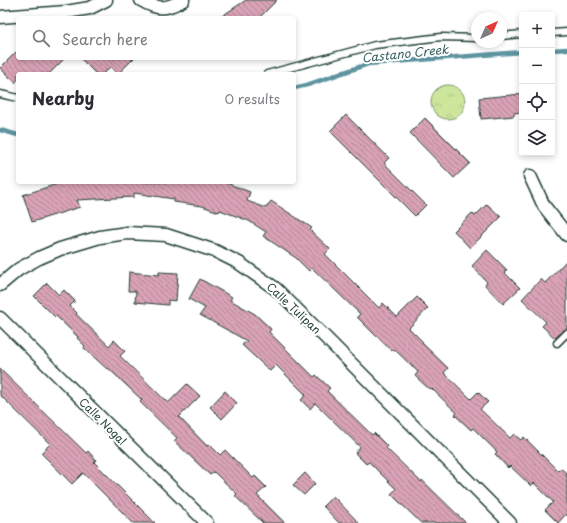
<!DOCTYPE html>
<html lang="en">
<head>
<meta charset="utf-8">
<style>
  body { margin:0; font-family:"Playpen Sans",sans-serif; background:#f2f2f3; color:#2b2b33 }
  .controls { position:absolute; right:12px; top:12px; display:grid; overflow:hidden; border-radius:4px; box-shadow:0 2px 6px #0003 }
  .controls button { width:36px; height:36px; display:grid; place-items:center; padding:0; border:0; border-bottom:1px solid #e1e1e2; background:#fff; color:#2b2b33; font:20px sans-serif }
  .compass { position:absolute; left:471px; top:12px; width:36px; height:36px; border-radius:50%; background:#fff; box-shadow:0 2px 6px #0003; rotate:45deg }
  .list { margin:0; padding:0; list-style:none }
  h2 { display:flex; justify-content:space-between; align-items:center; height:52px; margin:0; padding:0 16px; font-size:17px }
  h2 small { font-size:13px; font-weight:400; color:#7c7c81 }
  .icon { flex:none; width:22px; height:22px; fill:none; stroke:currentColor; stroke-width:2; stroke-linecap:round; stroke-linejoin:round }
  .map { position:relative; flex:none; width:567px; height:523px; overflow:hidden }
  .search { position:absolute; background:#fff; box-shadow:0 2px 6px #0003; left:16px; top:16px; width:280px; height:44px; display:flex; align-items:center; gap:10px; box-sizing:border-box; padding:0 14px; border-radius:4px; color:#7c7c81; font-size:15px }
  .panel { position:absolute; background:#fff; box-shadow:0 2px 6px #0003; left:16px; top:72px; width:280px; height:112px; border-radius:4px }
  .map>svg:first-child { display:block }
</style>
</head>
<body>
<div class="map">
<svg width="567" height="523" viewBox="0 0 567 523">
  <defs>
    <pattern id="grass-tufts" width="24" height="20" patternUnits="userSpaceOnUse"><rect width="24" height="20" fill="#cee69c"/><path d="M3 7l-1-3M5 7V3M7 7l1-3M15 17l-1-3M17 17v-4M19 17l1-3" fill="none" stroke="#b0c687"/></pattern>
    <pattern id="building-back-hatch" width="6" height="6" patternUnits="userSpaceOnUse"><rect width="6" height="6" fill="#d9a2b6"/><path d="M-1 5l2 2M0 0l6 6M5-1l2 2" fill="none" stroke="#af8595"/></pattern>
  </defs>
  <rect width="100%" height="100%" fill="#fff"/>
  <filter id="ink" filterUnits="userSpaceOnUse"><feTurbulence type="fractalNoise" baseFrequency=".025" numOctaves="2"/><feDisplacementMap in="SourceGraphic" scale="8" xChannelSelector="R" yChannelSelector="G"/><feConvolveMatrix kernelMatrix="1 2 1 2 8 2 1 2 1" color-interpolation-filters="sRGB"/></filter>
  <g filter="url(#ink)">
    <path fill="url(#grass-tufts)" stroke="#769268" d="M431 102a17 17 0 1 1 34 0a17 17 0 1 1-34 0Z"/>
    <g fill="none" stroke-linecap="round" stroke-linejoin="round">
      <path stroke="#5d949f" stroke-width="4.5" d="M 552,50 L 567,49
        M 294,88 L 307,85 L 368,64 L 522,52
        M 0,130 L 18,135"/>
    </g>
    <path fill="url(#building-back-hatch)" stroke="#1f3d34" d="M 246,0 L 277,0 L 259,18 L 219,18 Z
      M 16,52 L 18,54 L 18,58 L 65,58 L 49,74 L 18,74 L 18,79 L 15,83 L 0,68 Z
      M 80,58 L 134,58 L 118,74 L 110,67 L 103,74 L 96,74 Z
      M 522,94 L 522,112 L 514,113 L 514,116 L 481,119 L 479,98 Z
      M 346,115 L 389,158 L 384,163 L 426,205 L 415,216 L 330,131 Z
      M 425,118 L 470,163 L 454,178 L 410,133 Z
      M 63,182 L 224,182 L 250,192 L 247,201 L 266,208 L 271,201 L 312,228 L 310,230 L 330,249 L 325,254 L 379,308 L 383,303 L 397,317 L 417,297 L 428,308 L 409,328 L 423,342 L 422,343 L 448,368 L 444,373 L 471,399 L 478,392 L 488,402 L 480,409 L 510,438 L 514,434 L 521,440 L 524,437 L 558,471 L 561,468 L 567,474 L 567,516 L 566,514 L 558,523 L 545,510 L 553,502 L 534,483 L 531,486 L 510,466 L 508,468 L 495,454 L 497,452 L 473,428 L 471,430 L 455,415 L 457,413 L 431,388 L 429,389 L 415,376 L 418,372 L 394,349 L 392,351 L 373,333 L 357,317 L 360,314 L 312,268 L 309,271 L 296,258 L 263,236 L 266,232 L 249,221 L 220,210 L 219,212 L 202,206 L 174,202 L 174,199 L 134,193 L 134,197 L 77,200 L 80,207 L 32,222 L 23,195 Z
      M 487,204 L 501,217 L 470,248 L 454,231 L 472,213 L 475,216 Z
      M 487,250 L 507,270 L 504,272 L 520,288 L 503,304 L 485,285 L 487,282 L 472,266 Z
      M 567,260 L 567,329 L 564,330 L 555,338 L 542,326 L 546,322 L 522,299 L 541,279 L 545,283 Z
      M 129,272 L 159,275 L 159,272 L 178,273 L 176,301 L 168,300 L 168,305 L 135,302 L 136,291 L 128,291 Z
      M 200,279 L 232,297 L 230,300 L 255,314 L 271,329 L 269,332 L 314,377 L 316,375 L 330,388 L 327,391 L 372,435 L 374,433 L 387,446 L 386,448 L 421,482 L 422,480 L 466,523 L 421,523 L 391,494 L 396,489 L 369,462 L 366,464 L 355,453 L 360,447 L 315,403 L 310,409 L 301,400 L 306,395 L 276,365 L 270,371 L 242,345 L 247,341 L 200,315 L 205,308 L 189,299 Z
      M 47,283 L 59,295 L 64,290 L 75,301 L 70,306 L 77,313 L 76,314 L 109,346 L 114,340 L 125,351 L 120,356 L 168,403 L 187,384 L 200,396 L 179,417 L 207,446 L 209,444 L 220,455 L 225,450 L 253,478 L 255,476 L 266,487 L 257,495 L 285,523 L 263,523 L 235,496 L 237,494 L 214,472 L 210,475 L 174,441 L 177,438 L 140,402 L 142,400 L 108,368 L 107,369 L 84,348 L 85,346 L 77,338 L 78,337 L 56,316 L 55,317 L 34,296 Z
      M 0,369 L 86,453 L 88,451 L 96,460 L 94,462 L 155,523 L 133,523 L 83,473 L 72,484 L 41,453 L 50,444 L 0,395 Z
      M 225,391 L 237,403 L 222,419 L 210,407 Z
      M 305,473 L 315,484 L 304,495 L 293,485 Z
      M 333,496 L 359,523 L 339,523 L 323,506 Z"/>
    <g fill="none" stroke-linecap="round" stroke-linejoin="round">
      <g stroke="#1f3d34" stroke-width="9">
        <path id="service" d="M 552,33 L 567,32
          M 501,36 L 522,34
          M 267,74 L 375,45 L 441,37 L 477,38
          M 0,94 L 18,98
          M 557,343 L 567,333"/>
      </g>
      <g stroke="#1f3d34" stroke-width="15">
        <path id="minor" d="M 141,0 C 158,10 165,10 183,0
          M 0,17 L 66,12 L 90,8 L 106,0
          M 530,176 L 544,206 L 567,235
          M 0,285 L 19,269 L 39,258 L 60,249 L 100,237 L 127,233 L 166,235 L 215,251 L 239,263 L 276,289 L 325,337 L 510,523
          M 0,318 L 207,523"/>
      </g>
      <use href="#service" stroke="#fff" stroke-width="6"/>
      <use href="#minor" stroke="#fff" stroke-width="12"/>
    </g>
  </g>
  <g text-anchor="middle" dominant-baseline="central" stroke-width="4" stroke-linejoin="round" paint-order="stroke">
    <g font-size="11" fill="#1f3d34" stroke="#fff">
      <text transform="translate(294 308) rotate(43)">Calle Tulipan</text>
      <text transform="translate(103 421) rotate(45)">Calle Nogal</text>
    </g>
    <g font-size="12" font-style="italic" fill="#396161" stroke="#fff">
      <text transform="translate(405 53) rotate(-6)">Castano Creek</text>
    </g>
  </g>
</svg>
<div class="controls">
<button>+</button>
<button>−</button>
<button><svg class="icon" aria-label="locate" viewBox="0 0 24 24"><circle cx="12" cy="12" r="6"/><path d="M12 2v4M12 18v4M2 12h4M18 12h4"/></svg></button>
<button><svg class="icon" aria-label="layers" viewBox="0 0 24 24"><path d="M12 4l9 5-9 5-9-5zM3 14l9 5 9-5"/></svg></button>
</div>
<svg class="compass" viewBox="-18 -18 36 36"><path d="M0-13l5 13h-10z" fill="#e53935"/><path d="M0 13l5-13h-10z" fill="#7c7c81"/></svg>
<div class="search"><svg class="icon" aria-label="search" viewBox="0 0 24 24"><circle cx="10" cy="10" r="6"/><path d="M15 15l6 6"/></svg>Search here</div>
<section class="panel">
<h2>Nearby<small>0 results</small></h2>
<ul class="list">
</ul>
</section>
</div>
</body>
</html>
